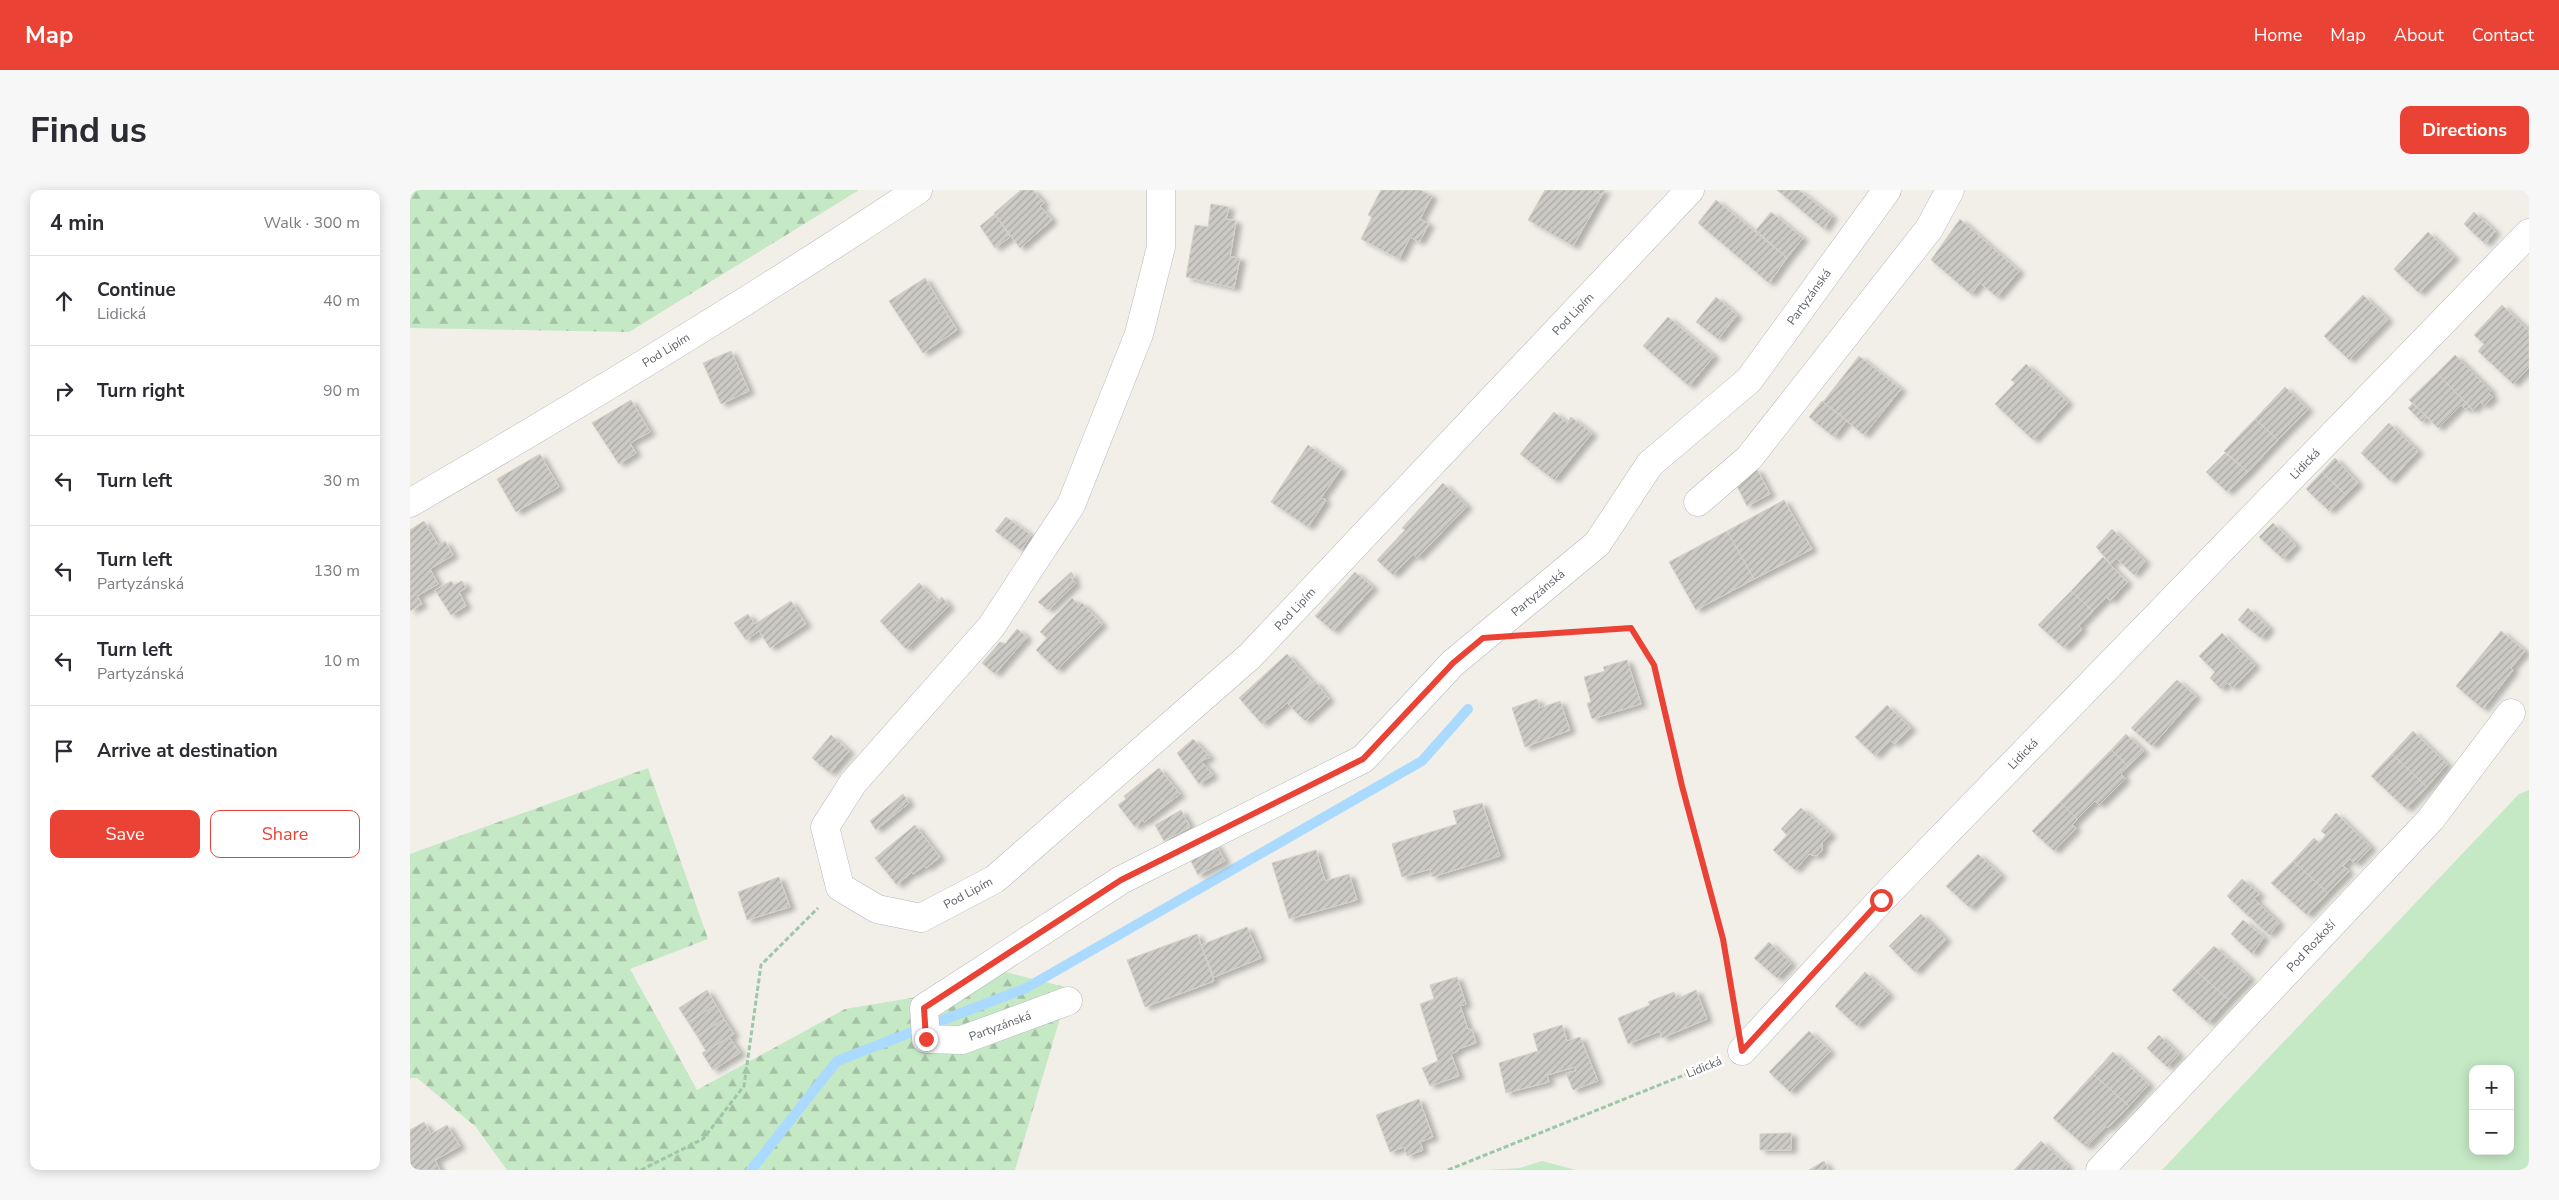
<!DOCTYPE html>
<html lang="en">
<head>
<meta charset="utf-8">
<style>
  body { margin:0; font-family:"Nunito Sans",sans-serif; background:#f7f7f7; color:#2b2b33 }
  .controls { position:absolute; right:15px; bottom:15px; display:grid; overflow:hidden; border-radius:10px; box-shadow:0 2px 12px #0003 }
  .controls button { width:45px; height:45px; display:grid; place-items:center; padding:0; border:0; border-bottom:1px solid #e1e1e2; background:#fff; color:#2b2b33; font:25px sans-serif }
  .stop { position:absolute; width:15px; height:15px; margin:-11px; border:4px solid #ea4335; border-radius:50%; background:#fff }
  .stop.end { background:#ea4335; border-color:#fff; box-shadow:0 1px 5px #0008 }
  .list { margin:0; padding:0; list-style:none }
  h2 { display:flex; justify-content:space-between; align-items:center; height:65px; margin:0; padding:0 20px; font-size:21px }
  h2 small { font-size:16px; font-weight:400; color:#7c7c81 }
  .list li { display:grid; grid-template-columns:32px 1fr auto; gap:15px; align-items:center; box-sizing:border-box; height:90px; padding:0 20px; border-top:1px solid #e1e1e2 }
  .list b { display:block; font-size:19px; white-space:nowrap }
  .list p { margin:0; font-size:16px; white-space:nowrap; color:#7c7c81 }
  .list em { font-size:16px; font-style:normal; color:#7c7c81 }
  .actions { display:flex; gap:10px; padding:15px 20px }
  .actions a { flex:1; padding:11px 0; border:1px solid #ea4335; border-radius:10px; text-align:center; font-size:18px; color:#ea4335 }
  .actions .main { background:#ea4335; color:#fff }
  .icon { flex:none; width:28px; height:28px; fill:none; stroke:currentColor; stroke-width:2; stroke-linecap:round; stroke-linejoin:round }
  .map { position:relative; flex:none; width:2119px; height:980px; overflow:hidden; border-radius:10px }
  header { display:flex; align-items:center; gap:30px; box-sizing:border-box; height:70px; padding:0 25px; background:#ea4335; color:#fff }
  header strong { font-size:24px }
  nav { display:flex; gap:28px; margin-inline-start:auto; font-size:18px }
  .intro { display:flex; align-items:center; justify-content:space-between; box-sizing:border-box; height:120px; padding:0 30px }
  h1 { margin:0; font-size:35px }
  .button { padding:12px 22px; border-radius:10px; background:#ea4335; color:#fff; font-size:18px; font-weight:700 }
  main { display:flex; gap:30px; padding:0 30px }
  aside { flex:1; background:#fff; border-radius:10px; box-shadow:0 2px 12px #0003 }
  .map>svg:first-child { display:block }
</style>
</head>
<body>
<header>
<strong>Map</strong>
<nav><a>Home</a><a>Map</a><a>About</a><a>Contact</a></nav>
</header>
<div class="intro"><h1>Find us</h1><a class="button">Directions</a></div>
<main>
<aside>
<h2>4 min<small>Walk · 300 m</small></h2>
<ul class="list">
<li><svg class="icon" aria-label="ahead" viewBox="0 0 24 24"><path d="M12 20V5M6 11l6-6 6 6"/></svg><div><b>Continue</b><p>Lidická</p></div><em>40 m</em></li>
<li><svg class="icon" aria-label="right" viewBox="0 0 24 24"><path d="M7 20v-9h11M14 6l5 5-5 5"/></svg><div><b>Turn right</b></div><em>90 m</em></li>
<li><svg class="icon" aria-label="left" viewBox="0 0 24 24"><path d="M17 20v-9H6M10 6l-5 5 5 5"/></svg><div><b>Turn left</b></div><em>30 m</em></li>
<li><svg class="icon" aria-label="left" viewBox="0 0 24 24"><path d="M17 20v-9H6M10 6l-5 5 5 5"/></svg><div><b>Turn left</b><p>Partyzánská</p></div><em>130 m</em></li>
<li><svg class="icon" aria-label="left" viewBox="0 0 24 24"><path d="M17 20v-9H6M10 6l-5 5 5 5"/></svg><div><b>Turn left</b><p>Partyzánská</p></div><em>10 m</em></li>
<li><svg class="icon" aria-label="arrive" viewBox="0 0 24 24"><path d="M6 21V4h12l-3 4 3 4H6"/></svg><div><b>Arrive at destination</b></div></li>
</ul>
<div class="actions"><a class="main">Save</a><a>Share</a></div>
</aside>
<div class="map">
<svg width="2119" height="980" viewBox="0 0 2119 980">
  <defs>
    <pattern id="forest-firs" width="22" height="20" patternUnits="userSpaceOnUse" patternTransform="scale(1.25)"><rect width="22" height="20" fill="#c5e8c5"/><path d="M5 1l3.5 6h-7zM16 11l3.5 6h-7z" fill="#a3c0a4"/></pattern>
    <pattern id="building-hatch" width="6" height="6" patternUnits="userSpaceOnUse" patternTransform="scale(1.25)"><rect width="6" height="6" fill="#cccac5"/><path d="M-1 1l2-2M0 6l6-6M5 7l2-2" fill="none" stroke="#a9a8a4"/></pattern>
    <filter id="shadow"><feDropShadow dx="5.5" dy="3" stdDeviation="2.5" flood-color="#0004"/></filter>
  </defs>
  <rect width="100%" height="100%" fill="#f1efe8"/>
  <path fill="#c5e8c5" fill-rule="evenodd" d="M 2119,600 L 2119,980 L 1752,980 L 2109,604 ZM 2063,879 L 2100,879 L 2100,961 L 2063,961 Z
    M 1132,971 L 1166,980 L 1077,980 L 1110,978 Z"/>
  <path fill="url(#forest-firs)" d="M 0,0 L 449,0 L 219,142 L 0,138 Z
    M 238,578 L 298,749 L 220,779 L 287,900 L 435,819 L 562,798 L 591,781 L 659,798 L 605,980 L 97,980 L 66,937 L 7,888 L 0,888 L 0,664 Z"/>
  <g fill="none" stroke-linecap="round" stroke-linejoin="round">
    <path stroke="#aadaff" stroke-width="10" d="M 341,980 L 427,871 L 616,798 L 1012,571 L 1058,519"/>
  </g>
  <path fill="url(#building-hatch)" stroke="#d6d1c6" filter="url(#shadow)" d="M 611,0 L 623,0 L 634,13 L 630,16 L 642,30 L 610,58 L 584,23 Z
    M 971,0 L 1010,0 L 1022,6 L 1010,29 L 1019,34 L 1009,52 L 1000,47 L 989,69 L 951,49 L 962,27 L 958,25 Z
    M 1135,0 L 1183,0 L 1192,5 L 1163,56 L 1118,30 Z
    M 1183,0 L 1195,0 L 1192,5 Z
    M 1367,0 L 1389,0 L 1422,26 L 1414,39 Z
    M 1306,10 L 1377,68 L 1359,93 L 1288,33 Z
    M 801,14 L 819,17 L 816,29 L 826,31 L 820,67 L 830,68 L 824,98 L 776,87 L 785,35 L 798,37 Z
    M 1361,22 L 1393,48 L 1377,68 L 1346,40 Z
    M 2064,22 L 2085,41 L 2075,54 L 2054,34 Z
    M 585,24 L 600,47 L 585,58 L 570,36 Z
    M 1550,29 L 1609,81 L 1587,107 L 1570,93 L 1561,104 L 1521,70 Z
    M 2018,42 L 2044,67 L 2009,103 L 1984,79 Z
    M 515,88 L 547,140 L 513,163 L 479,111 Z
    M 1953,105 L 1978,129 L 1939,170 L 1914,146 Z
    M 1306,107 L 1327,125 L 1308,149 L 1286,132 Z
    M 2092,115 L 2119,141 L 2119,177 L 2103,194 L 2068,161 L 2074,154 L 2064,145 Z
    M 1258,127 L 1304,166 L 1279,196 L 1233,156 Z
    M 321,161 L 339,201 L 311,214 L 293,173 Z
    M 2045,165 L 2081,201 L 2079,203 L 2083,207 L 2074,216 L 2070,212 L 2063,220 L 2027,183 Z
    M 1449,166 L 1491,199 L 1454,245 L 1413,212 Z
    M 1616,174 L 1658,212 L 1623,250 L 1585,214 L 1605,193 L 1601,190 Z
    M 2027,183 L 2063,220 L 2059,217 L 2056,220 L 2051,215 L 2028,238 L 1999,210 Z
    M 1875,197 L 1898,219 L 1868,250 L 1845,229 Z
    M 221,210 L 240,242 L 220,253 L 226,263 L 209,274 L 182,233 Z
    M 1412,211 L 1437,230 L 1424,247 L 1399,227 Z
    M 2003,213 L 2017,226 L 2012,232 L 1998,218 Z
    M 1144,222 L 1157,233 L 1161,227 L 1182,243 L 1144,290 L 1110,264 Z
    M 1845,229 L 1868,250 L 1838,282 L 1814,261 Z
    M 1979,233 L 2008,261 L 1980,291 L 1951,263 Z
    M 898,255 L 931,279 L 911,308 L 916,310 L 898,337 L 861,312 Z
    M 1815,263 L 1838,282 L 1817,302 L 1796,282 Z
    M 130,264 L 149,297 L 106,322 L 87,289 Z
    M 1925,268 L 1948,293 L 1936,305 L 1912,282 Z
    M 1347,279 L 1360,304 L 1337,316 L 1324,290 Z
    M 1912,282 L 1936,305 L 1919,321 L 1896,299 Z
    M 1033,293 L 1057,316 L 1007,368 L 1003,364 L 983,385 L 967,370 L 995,340 L 992,338 Z
    M 1374,310 L 1402,359 L 1344,389 L 1317,341 Z
    M 596,327 L 621,345 L 611,360 L 585,341 Z
    M 14,331 L 28,355 L 35,351 L 43,365 L 20,379 L 28,394 L 7,406 L 12,414 L 0,421 L 0,340 Z
    M 1863,333 L 1886,355 L 1873,369 L 1849,347 Z
    M 1702,339 L 1735,371 L 1724,385 L 1706,368 L 1701,374 L 1686,357 Z
    M 1317,341 L 1344,389 L 1286,420 L 1259,372 Z
    M 1693,367 L 1717,392 L 1700,411 L 1697,407 L 1683,421 L 1661,401 Z
    M 661,382 L 664,386 L 661,388 L 666,393 L 638,420 L 628,412 Z
    M 945,382 L 963,397 L 923,441 L 905,426 Z
    M 41,391 L 44,395 L 52,391 L 56,398 L 49,402 L 56,416 L 41,425 L 25,400 Z
    M 509,393 L 527,412 L 532,407 L 539,416 L 496,459 L 470,431 Z
    M 1661,401 L 1683,421 L 1669,436 L 1672,439 L 1654,458 L 1628,435 Z
    M 662,408 L 669,415 L 672,413 L 692,434 L 647,480 L 626,460 L 637,448 L 630,442 Z
    M 381,411 L 396,434 L 360,458 L 349,441 L 336,450 L 324,433 L 338,424 L 345,434 Z
    M 1838,418 L 1859,438 L 1851,448 L 1828,430 Z
    M 607,439 L 617,447 L 585,484 L 572,473 L 590,452 L 595,454 Z
    M 2091,441 L 2115,461 L 2101,478 L 2103,480 L 2073,519 L 2046,496 Z
    M 1812,443 L 1845,475 L 1823,498 L 1817,493 L 1811,499 L 1800,488 L 1805,482 L 1789,466 Z
    M 877,464 L 902,492 L 852,534 L 829,508 Z
    M 1217,470 L 1231,514 L 1182,529 L 1177,513 L 1181,512 L 1174,487 L 1195,481 L 1193,477 Z
    M 1767,490 L 1786,506 L 1742,556 L 1721,538 Z
    M 905,491 L 919,509 L 895,531 L 878,514 Z
    M 1127,509 L 1130,518 L 1150,511 L 1160,540 L 1115,557 L 1102,518 Z
    M 1477,515 L 1501,538 L 1484,554 L 1480,550 L 1465,566 L 1445,547 Z
    M 2003,541 L 2037,574 L 2017,597 L 1982,564 Z
    M 1716,544 L 1734,561 L 1718,576 L 1701,560 Z
    M 421,545 L 439,561 L 420,583 L 402,568 Z
    M 783,549 L 800,567 L 791,571 L 803,585 L 789,594 L 767,563 Z
    M 1701,560 L 1718,576 L 1711,584 L 1715,589 L 1689,615 L 1685,611 L 1667,629 L 1650,612 Z
    M 1982,564 L 2017,597 L 1996,619 L 1961,586 Z
    M 749,578 L 770,604 L 734,632 L 733,630 L 725,637 L 708,615 L 716,609 L 714,606 Z
    M 493,604 L 499,613 L 466,640 L 460,631 Z
    M 1650,612 L 1667,629 L 1662,635 L 1666,638 L 1644,661 L 1622,641 Z
    M 1072,613 L 1090,666 L 1022,687 L 1020,679 L 992,687 L 982,654 L 1047,634 L 1043,621 Z
    M 1391,618 L 1421,644 L 1412,653 L 1412,660 L 1407,666 L 1399,664 L 1385,680 L 1363,660 L 1377,645 L 1371,639 Z
    M 771,620 L 780,637 L 754,651 L 745,635 Z
    M 1926,623 L 1961,657 L 1945,674 L 1940,669 L 1933,676 L 1939,681 L 1918,703 L 1883,671 L 1904,648 L 1909,653 L 1916,645 L 1911,641 Z
    M 505,635 L 530,667 L 516,678 L 514,676 L 503,684 L 502,682 L 487,695 L 465,668 Z
    M 805,653 L 815,671 L 788,685 L 779,667 Z
    M 906,660 L 915,691 L 939,684 L 947,710 L 879,729 L 862,673 Z
    M 1568,664 L 1591,685 L 1560,718 L 1536,696 Z
    M 1883,671 L 1918,703 L 1897,725 L 1861,693 Z
    M 369,687 L 380,717 L 337,730 L 328,702 Z
    M 1832,689 L 1850,704 L 1844,708 L 1869,733 L 1859,745 L 1817,706 Z
    M 1511,724 L 1536,749 L 1505,782 L 1479,756 Z
    M 1833,730 L 1854,747 L 1842,764 L 1821,744 Z
    M 837,737 L 851,768 L 804,787 L 791,755 Z
    M 787,744 L 804,791 L 735,817 L 717,770 Z
    M 1359,752 L 1381,773 L 1367,788 L 1344,768 Z
    M 1804,756 L 1840,788 L 1819,810 L 1783,778 Z
    M 1783,778 L 1819,810 L 1798,833 L 1762,800 Z
    M 1455,782 L 1479,804 L 1447,836 L 1425,816 Z
    M 1047,787 L 1056,814 L 1050,816 L 1058,839 L 1062,840 L 1066,853 L 1048,859 L 1048,861 L 1041,864 L 1049,886 L 1020,896 L 1012,878 L 1028,871 L 1010,814 L 1024,809 L 1020,795 Z
    M 297,800 L 306,815 L 278,832 L 269,818 Z
    M 1286,800 L 1297,829 L 1252,848 L 1250,841 L 1218,854 L 1208,828 L 1240,815 L 1238,812 L 1264,802 L 1267,809 Z
    M 306,815 L 314,829 L 287,846 L 278,832 Z
    M 314,829 L 324,844 L 296,861 L 287,846 Z
    M 1152,835 L 1157,851 L 1170,847 L 1188,891 L 1163,900 L 1156,883 L 1166,881 L 1165,877 L 1137,885 L 1139,892 L 1096,903 L 1089,873 L 1128,861 L 1123,844 Z
    M 1399,841 L 1420,861 L 1380,902 L 1359,882 Z
    M 1749,845 L 1769,864 L 1757,877 L 1737,858 Z
    M 319,847 L 330,863 L 303,880 L 292,863 Z
    M 1703,862 L 1739,894 L 1719,916 L 1683,884 Z
    M 1683,884 L 1719,916 L 1698,938 L 1696,936 L 1676,957 L 1643,928 Z
    M 1009,909 L 1023,947 L 1010,952 L 1013,960 L 997,966 L 994,957 L 980,962 L 966,925 Z
    M 14,932 L 21,944 L 37,935 L 50,956 L 25,970 L 30,980 L 0,980 L 0,940 Z
    M 1381,943 L 1381,960 L 1350,960 L 1350,944 Z
    M 1631,951 L 1658,976 L 1655,980 L 1604,980 Z
    M 1414,971 L 1419,980 L 1399,980 Z"/>
  <g fill="none" stroke-linecap="round" stroke-linejoin="round">
    <g stroke="#b5b8bc" stroke-width="29">
      <path id="minor" d="M 751,0 L 751,57 L 729,144 L 661,315 L 581,437 L 443,593 L 415,637 L 430,697 L 467,719 L 511,728 L 585,689 L 840,466 L 1280,0
        M 1288,312 L 1339,268 L 1519,39 L 1540,0
        M 0,313 C 172,213 342,110 508,0
        M 658,811 L 552,850 L 516,849 L 514,818 L 711,690 L 953,569 L 1043,473 L 1187,354 L 1240,274 L 1339,190 L 1477,0
        M 1332,861 L 1471,710 L 2119,43
        M 1690,980 L 2021,629 L 2101,523"/>
    </g>
    <path stroke="#9cc7a9" stroke-width="3" stroke-dasharray="5 2.5" stroke-linecap="butt" d="M 1128,445 L 1221,438 L 1244,475 L 1272,596 L 1313,749 L 1326,823
      M 231,980 L 293,949 L 334,896 L 351,775 L 408,718
      M 1038,980 L 1304,873"/>
    <use href="#minor" stroke="#fff" stroke-width="28"/>
  </g>
  <g fill="none" stroke-linecap="round" stroke-linejoin="round">
    <path stroke="#ea4335" stroke-width="6" d="M 516,849 L 514,818 L 711,690 L 953,569 L 1043,473 L 1073,448 L 1221,438 L 1244,475 L 1272,596 L 1313,749 L 1332,861 L 1471,710"/>
  </g>
  <g text-anchor="middle" dominant-baseline="central" stroke-width="5" stroke-linejoin="round" paint-order="stroke">
    <g font-size="12" fill="#5f6368" stroke="#fff">
      <text transform="translate(1399 107) rotate(-54)">Partyzánská</text>
      <text transform="translate(1163 124) rotate(-46)">Pod Lipím</text>
      <text transform="translate(256 160) rotate(-32)">Pod Lipím</text>
      <text transform="translate(1895 274) rotate(-46)">Lidická</text>
      <text transform="translate(1128 403) rotate(-40)">Partyzánská</text>
      <text transform="translate(885 419) rotate(-47)">Pod Lipím</text>
      <text transform="translate(1613 564) rotate(-46)">Lidická</text>
      <text transform="translate(558 703) rotate(-28)">Pod Lipím</text>
      <text transform="translate(1901 756) rotate(-47)">Pod Rozkoší</text>
      <text transform="translate(590 836) rotate(-20)">Partyzánská</text>
      <text transform="translate(1294 877) rotate(-22)">Lidická</text>
    </g>
  </g>
</svg>
<div class="controls">
<button>+</button>
<button>−</button>
</div>
<div class="stop" style="left:1471px;top:710px"></div>
<div class="stop end" style="left:516px;top:849px"></div>
</div>
</main>
</body>
</html>
